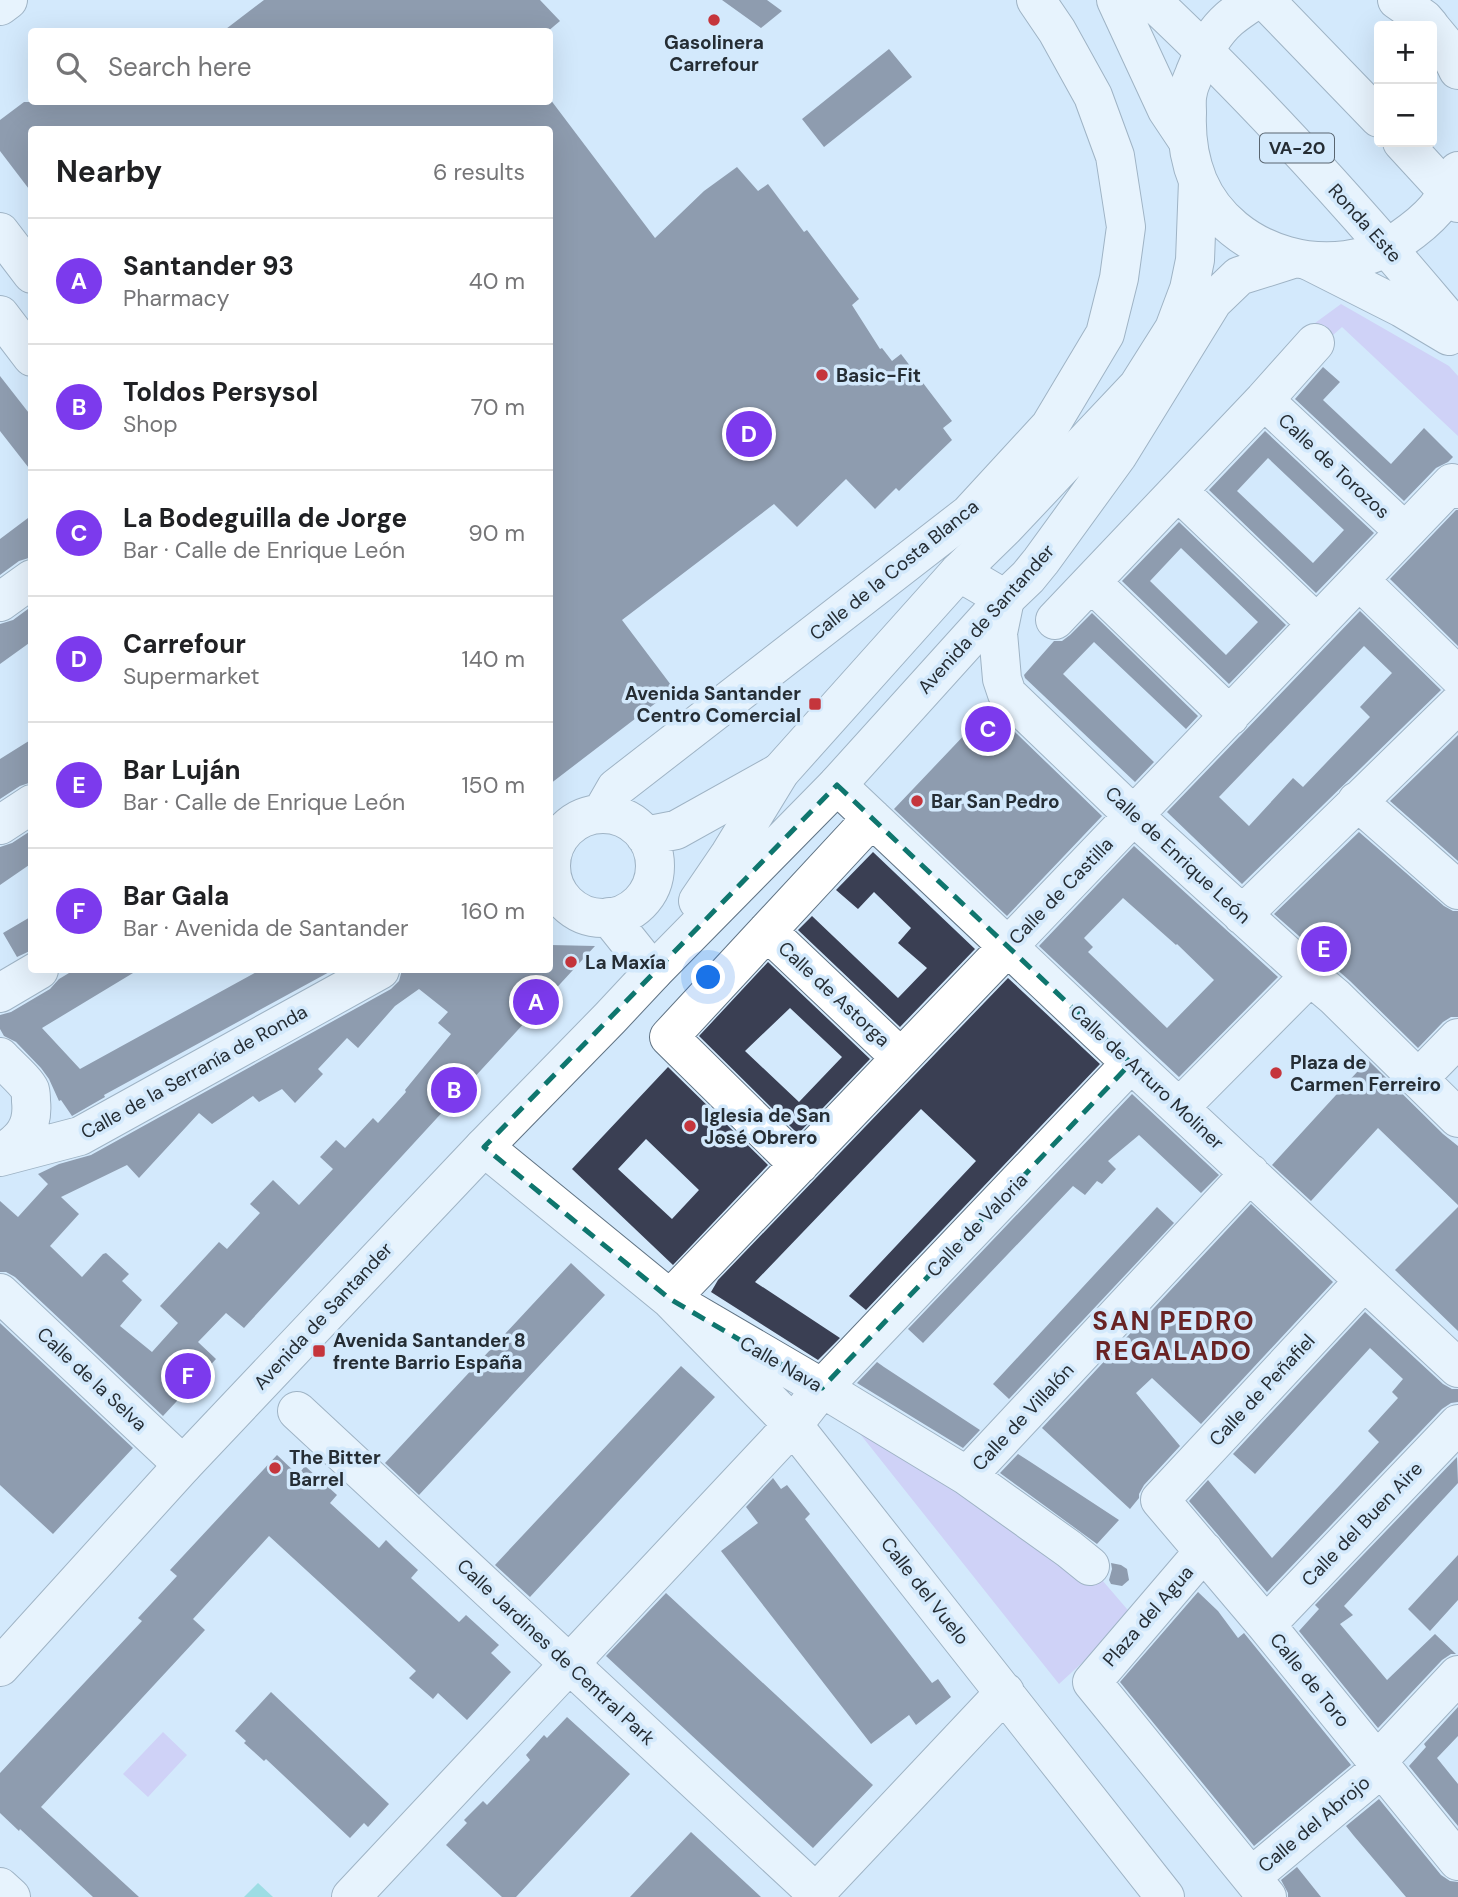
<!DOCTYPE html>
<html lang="en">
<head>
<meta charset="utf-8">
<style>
  body { margin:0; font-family:"DM Sans",sans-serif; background:#f6f6f6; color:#202124 }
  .controls { position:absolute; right:21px; top:21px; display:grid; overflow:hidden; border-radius:7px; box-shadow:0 7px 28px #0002 }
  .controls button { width:63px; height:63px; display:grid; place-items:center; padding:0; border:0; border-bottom:2px solid #e0e0e0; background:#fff; color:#202124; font:35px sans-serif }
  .you { position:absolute; left:709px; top:978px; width:24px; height:24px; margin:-18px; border:5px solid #fff; border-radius:50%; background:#1a73e8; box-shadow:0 0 0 10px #1a73e833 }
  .badge { display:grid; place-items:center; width:46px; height:46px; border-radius:50%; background:#7c3aed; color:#fff; font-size:23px; font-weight:700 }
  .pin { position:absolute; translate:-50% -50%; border:4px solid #fff; box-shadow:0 2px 7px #0006 }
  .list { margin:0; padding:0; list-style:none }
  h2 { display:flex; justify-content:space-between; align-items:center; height:91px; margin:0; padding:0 28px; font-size:30px }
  h2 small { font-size:23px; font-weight:400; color:#757577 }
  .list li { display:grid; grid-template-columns:46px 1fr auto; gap:21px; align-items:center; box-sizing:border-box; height:126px; padding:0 28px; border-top:2px solid #e0e0e0 }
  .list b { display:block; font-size:26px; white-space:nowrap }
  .list p { margin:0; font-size:23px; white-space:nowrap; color:#757577 }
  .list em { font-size:23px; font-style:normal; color:#757577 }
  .icon { flex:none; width:38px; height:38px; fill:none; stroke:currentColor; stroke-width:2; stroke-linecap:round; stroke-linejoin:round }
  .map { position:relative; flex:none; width:1458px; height:1897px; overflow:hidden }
  .search { position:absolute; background:#fff; box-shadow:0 7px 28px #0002; left:28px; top:28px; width:525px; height:77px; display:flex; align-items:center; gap:18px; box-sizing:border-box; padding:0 24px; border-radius:7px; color:#757577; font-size:26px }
  .panel { position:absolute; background:#fff; box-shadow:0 7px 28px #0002; left:28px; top:126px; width:525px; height:847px; border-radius:7px }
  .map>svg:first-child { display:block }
</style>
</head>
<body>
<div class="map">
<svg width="1458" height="1897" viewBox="0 0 1458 1897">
  <rect width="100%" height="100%" fill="#d3e9fc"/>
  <path fill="#cab6f1" d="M 1341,304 L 1449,366 L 1458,376 L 1458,436 L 1342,327 L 1323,344 L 1315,323 Z
    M 849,1420 L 1090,1566 L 1133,1616 L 1059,1684 Z
    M 163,1732 L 187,1755 L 148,1797 L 123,1774 Z"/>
  <path fill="#5bcec7" d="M 258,1883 L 273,1897 L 244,1897 Z"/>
  <path fill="#3a3f53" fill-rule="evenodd" d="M 264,0 L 540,0 L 560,21 L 547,32 L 222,32 Z
    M 722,0 L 767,0 L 782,11 L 761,28 Z
    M 889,49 L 912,77 L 824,147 L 802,119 Z
    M 550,99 L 655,238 L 704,191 L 737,167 L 758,191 L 768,184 L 804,232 L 807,230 L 859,299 L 852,305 L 880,349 L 882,348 L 892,361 L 901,354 L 952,421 L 943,428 L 952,440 L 899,491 L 896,488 L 875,509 L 846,479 L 797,527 L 774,504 L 622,620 L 674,689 L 550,784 L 550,130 L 32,130 L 32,193 L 0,151 L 0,120 L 24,102 L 550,102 Z
    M 1323,367 L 1340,382 L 1323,400 L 1391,464 L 1424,428 L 1453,457 L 1448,462 L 1436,468 L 1404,501 L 1295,399 Z
    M 0,376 L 32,417 L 32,472 L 0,431 Z
    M 1265,431 L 1374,533 L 1316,593 L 1209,490 ZM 1268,458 L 1344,530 L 1313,563 L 1237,491 Z
    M 1456,510 L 1458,510 L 1458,646 L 1390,579 Z
    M 32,515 L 32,557 L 19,561 L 0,575 L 0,539 Z
    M 1179,522 L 1286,625 L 1229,684 L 1122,581 ZM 1181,548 L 1258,622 L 1226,655 L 1150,581 Z
    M 32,606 L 32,641 L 0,664 L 0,624 L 13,620 Z
    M 1360,611 L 1441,690 L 1242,884 L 1167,812 ZM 1364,646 L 1392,673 L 1360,707 L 1370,717 L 1303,787 L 1293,778 L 1249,826 L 1219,797 Z
    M 1092,613 L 1198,716 L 1186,729 L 1094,642 L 1063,674 L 1154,762 L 1135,782 L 1025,678 L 1024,675 L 1054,641 L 1062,641 L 1070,635 Z
    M 990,708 L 1102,816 L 1007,916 L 894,809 Z
    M 1458,735 L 1458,861 L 1390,801 Z
    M 32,739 L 32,782 L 20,786 L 0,799 L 0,759 Z
    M 32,830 L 32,863 L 0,885 L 0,847 L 12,843 Z
    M 1359,832 L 1444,906 L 1453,911 L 1458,911 L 1458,1017 L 1451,1017 L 1443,1022 L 1418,1048 L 1350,981 L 1274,914 Z
    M 1134,846 L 1278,977 L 1179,1077 L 1039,946 ZM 1123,898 L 1176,945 L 1177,944 L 1214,980 L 1167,1028 L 1088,952 L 1093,947 L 1084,938 Z
    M 873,852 L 975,949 L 900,1027 L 798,930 L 812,916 L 898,998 L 927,968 L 898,943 L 911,928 L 874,892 L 858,909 L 836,890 Z
    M 32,916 L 32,950 L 17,957 L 3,933 Z
    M 550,945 L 595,946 L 244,1328 L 226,1313 L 198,1342 L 216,1359 L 163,1416 L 15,1277 L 6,1272 L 0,1272 L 0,1201 L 18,1217 L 48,1184 L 38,1174 L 59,1164 L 91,1155 L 391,989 L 399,981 L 402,970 L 550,970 ZM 419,989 L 448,1012 L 438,1023 L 451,1034 L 405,1090 L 406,1092 L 378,1123 L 373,1118 L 345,1148 L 336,1140 L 320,1157 L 333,1169 L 299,1205 L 273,1180 L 250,1204 L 260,1213 L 227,1249 L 219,1242 L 160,1306 L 178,1323 L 152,1352 L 120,1326 L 142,1300 L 122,1281 L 129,1274 L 106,1253 L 103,1254 L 82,1277 L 50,1246 L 79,1214 L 61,1197 L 127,1165 L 139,1178 L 199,1113 L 212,1124 L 253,1096 L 259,1102 L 282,1089 L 295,1103 L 323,1074 L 318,1069 L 347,1038 L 358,1048 L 395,1006 Z
    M 768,962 L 870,1059 L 798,1134 L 699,1036 ZM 790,1008 L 842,1057 L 799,1102 L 745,1051 Z
    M 74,970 L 138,970 L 42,1028 L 80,1069 L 260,970 L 333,970 L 104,1095 L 105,1097 L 72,1116 L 61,1100 L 59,1101 L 49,1079 L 41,1068 L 16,1042 L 4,1036 L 0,1029 L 0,1015 L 11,1012 L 50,989 L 59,979 Z
    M 1008,978 L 1100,1064 L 866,1310 L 849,1296 L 976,1161 L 921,1109 L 755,1282 L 840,1338 L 818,1360 L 711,1292 L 718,1280 Z
    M 1368,1060 L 1443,1134 L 1458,1146 L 1458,1205 L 1378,1128 L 1311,1201 L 1272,1165 Z
    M 668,1067 L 768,1165 L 673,1265 L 572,1169 ZM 646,1139 L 699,1190 L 672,1219 L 618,1169 Z
    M 1132,1094 L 1219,1175 L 1201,1193 L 1139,1135 L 1108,1161 L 1116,1169 L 1102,1184 L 1097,1181 L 1085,1195 L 1073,1186 L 923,1343 L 908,1329 Z
    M 1251,1204 L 1333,1282 L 1201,1424 L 1152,1378 L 1136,1393 L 1180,1446 L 1144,1485 L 1139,1494 L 1139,1498 L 1130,1509 L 1042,1428 Z
    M 1157,1207 L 1174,1223 L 1009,1399 L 993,1384 Z
    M 1458,1207 L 1458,1331 L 1395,1270 Z
    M 571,1263 L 605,1295 L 419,1495 L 385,1463 Z
    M 1365,1312 L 1443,1384 L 1452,1389 L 1458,1389 L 1458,1402 L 1451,1403 L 1442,1409 L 1267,1592 L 1189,1501 L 1208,1480 L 1272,1558 L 1339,1486 L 1379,1442 L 1368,1431 L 1398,1398 L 1392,1392 L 1403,1379 L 1370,1348 L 1255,1474 L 1233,1454 Z
    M 0,1323 L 133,1448 L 53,1534 L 0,1485 Z
    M 877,1362 L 884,1367 L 980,1430 L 963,1448 L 857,1383 Z
    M 681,1366 L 715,1397 L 530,1597 L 495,1565 Z
    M 1018,1454 L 1029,1461 L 1119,1520 L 1097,1544 L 1000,1473 Z
    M 277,1455 L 298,1475 L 305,1466 L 337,1495 L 330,1503 L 379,1548 L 386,1540 L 394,1548 L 418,1570 L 411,1578 L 459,1622 L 466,1615 L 499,1645 L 491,1653 L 511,1672 L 467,1720 L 438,1693 L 433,1699 L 409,1678 L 416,1671 L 269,1536 L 193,1619 L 205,1630 L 41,1807 L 139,1897 L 93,1897 L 20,1829 L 19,1831 L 0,1813 L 0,1773 L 142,1621 L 138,1618 L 177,1576 L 170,1570 Z
    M 1457,1457 L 1458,1483 L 1344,1606 L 1353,1615 L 1340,1624 L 1387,1680 L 1435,1634 L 1456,1654 L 1451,1654 L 1442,1660 L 1378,1728 L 1299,1631 L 1319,1609 L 1315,1605 Z
    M 773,1478 L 781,1489 L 787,1485 L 810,1514 L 805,1519 L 932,1683 L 938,1679 L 951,1697 L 916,1725 L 909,1715 L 871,1744 L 721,1551 L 758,1523 L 746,1507 Z
    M 1458,1555 L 1458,1600 L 1430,1631 L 1408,1609 Z
    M 1111,1563 L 1121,1565 L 1127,1569 L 1129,1580 L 1122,1586 L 1111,1584 L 1109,1580 L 1112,1569 Z
    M 1198,1592 L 1218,1611 L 1238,1638 L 1244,1633 L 1351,1765 L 1254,1846 L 1120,1682 Z
    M 666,1593 L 873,1785 L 813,1848 L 606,1656 Z
    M 271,1692 L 389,1804 L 368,1827 L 364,1823 L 350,1838 L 266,1759 L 264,1761 L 244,1743 L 246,1741 L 235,1731 Z
    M 1458,1707 L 1458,1736 L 1437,1758 L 1458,1784 L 1458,1826 L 1409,1766 L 1426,1747 L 1424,1744 Z
    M 567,1717 L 630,1774 L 516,1897 L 502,1897 L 446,1845 L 467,1823 L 464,1820 L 483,1801 L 487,1805 L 530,1760 L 526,1755 L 544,1735 L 547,1738 Z
    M 1379,1799 L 1441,1875 L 1450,1881 L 1458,1882 L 1458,1897 L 1406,1897 L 1354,1836 L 1346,1826 Z
    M 691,1832 L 761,1897 L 630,1897 Z
    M 1297,1867 L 1321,1897 L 1288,1897 L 1288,1893 L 1281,1880 Z"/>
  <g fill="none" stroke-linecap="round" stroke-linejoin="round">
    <g stroke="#5f7283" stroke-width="40">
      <path id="minor" d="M 0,6 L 8,0
        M 0,232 L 32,274
        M 0,315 L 32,357
        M 1264,400 L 1405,532
        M 1178,491 L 1317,624
        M 959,572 L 1005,599 L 998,633 L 1002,679 L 1007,694 L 1134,816 L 1310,976 L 1335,997 L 1458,1118
        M 1359,580 L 1458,676
        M 1092,583 L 1230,716
        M 0,602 L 32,579
        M 1055,620 L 1264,400 L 1315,343
        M 837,785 L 1131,1063 L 1458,1368
        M 1357,801 L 1458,890
        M 601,814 L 616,788 L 969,514 L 1050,426 L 1105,334 L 1119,278 L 1126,227 L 1115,156 L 1093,96 L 1057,31 L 1036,0
        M551 866a52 52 0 1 1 104 0a52 52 0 1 1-104 0Z
        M 0,825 L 32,804
        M 645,836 L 676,830 L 780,772
        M 1242,915 L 1458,704
        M 609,917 L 653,972
        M 767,931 L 901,1058
        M 0,993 L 39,970
        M 0,1057 C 7,1065 26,1081 30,1090 C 31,1094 31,1098 31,1101 C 34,1129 21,1140 0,1155
        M 1418,1079 L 1458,1038
        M 1180,1107 L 1310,976
        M 484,1147 L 670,1299 L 822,1388 L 967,1476 L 1069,1549 L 1090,1566
        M 0,1157 L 80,1136 L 380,970
        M 799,1165 L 669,1037 L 872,818
        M 1364,1281 L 1160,1500 L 1266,1625 L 1458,1861
        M 0,1293 L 183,1465
        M 297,1411 L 816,1893
        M 967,1476 L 1250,1173
        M 1204,1551 L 1092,1682 L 1267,1897
        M 1266,1625 L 1458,1424
        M 1251,1877 L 1373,1775 L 1384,1754 L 1458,1675
        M 0,1887 L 11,1897
        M 351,1897 L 793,1425 L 822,1388 L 1131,1063
        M 812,1897 L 1005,1692
        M 1165,1897 L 793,1425 L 670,1299 L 1452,483 L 1458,489"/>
    </g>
    <g stroke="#5f7283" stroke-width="40">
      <path id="major" d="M 1255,0 C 1247,6 1237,12 1229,19 C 1213,33 1203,52 1195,72 C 1193,78 1189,85 1188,92 C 1186,99 1187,107 1187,113 C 1186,136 1189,159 1198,181 C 1230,257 1335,285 1401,239 C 1431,218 1444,204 1458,171
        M 1397,0 L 1424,19 L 1430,26
        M 1432,29 L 1447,47 L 1458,70
        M 698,901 L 730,854 L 780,772 L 959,572 L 1004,528 L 1138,386 L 1174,329 L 1189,289 L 1195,260 L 1198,181
        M 0,1667 L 183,1465 L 484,1147 L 610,1018 L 653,972 L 837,785 L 1005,599 L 1028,577 L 1041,561 L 1118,455 L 1213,301 L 1239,276 L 1293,259"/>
    </g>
    <g stroke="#5f7283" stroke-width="40">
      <path id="highway" d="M 1116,0 L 1167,110 L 1185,137
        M 1151,0 C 1261,103 1362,216 1458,331
        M 1265,0 L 1379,118
        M 1402,142 L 1458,203
        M 1309,261 L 1402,308 L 1449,336"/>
    </g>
    <use href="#minor" stroke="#fff" stroke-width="38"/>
    <use href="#major" stroke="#fff" stroke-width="38"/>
    <use href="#highway" stroke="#fff" stroke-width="38"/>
  </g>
  <path d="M0 0H1458V1897H0ZM 837,785 L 1131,1063 L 822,1388 L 670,1299 L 484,1147 Z" fill="#d3e9fc" fill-opacity=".55" fill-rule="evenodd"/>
  <path fill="none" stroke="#0f766e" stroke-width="5" stroke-dasharray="14 9" stroke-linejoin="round" d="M 837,785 L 1131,1063 L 822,1388 L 670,1299 L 484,1147 Z"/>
  <g fill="#c5353c" stroke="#d3e9fc" stroke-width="2.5">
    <circle cx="714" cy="20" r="7"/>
    <circle cx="822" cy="375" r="7"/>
    <rect x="808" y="697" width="14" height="14" rx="3.5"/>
    <circle cx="917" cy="801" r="7"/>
    <circle cx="571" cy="962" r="7"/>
    <circle cx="1276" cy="1073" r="7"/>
    <circle cx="690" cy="1126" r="7"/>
    <rect x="312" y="1344" width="14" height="14" rx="3.5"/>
    <circle cx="275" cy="1468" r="7"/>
  </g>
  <g text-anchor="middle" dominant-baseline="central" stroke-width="7" stroke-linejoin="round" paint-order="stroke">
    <rect fill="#d3e9fc" stroke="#596570" stroke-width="2" x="1260" y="133.5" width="74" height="29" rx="5"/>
    <g font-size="18" font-weight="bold" fill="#252d34">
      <text x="1297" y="148">VA-20</text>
    </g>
    <g font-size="19" font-weight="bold" fill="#252d34" stroke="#d3e9fc" text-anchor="start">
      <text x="714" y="42" text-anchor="middle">Gasolinera<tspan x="714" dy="22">Carrefour</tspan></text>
      <text x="836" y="375">Basic-Fit</text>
      <text x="801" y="693" text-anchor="end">Avenida Santander<tspan x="801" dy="22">Centro Comercial</tspan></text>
      <text x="931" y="801">Bar San Pedro</text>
      <text x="585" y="962">La Maxía</text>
      <text x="1290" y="1062">Plaza de<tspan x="1290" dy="22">Carmen Ferreiro</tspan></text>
      <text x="704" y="1115">Iglesia de San<tspan x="704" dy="22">José Obrero</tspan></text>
      <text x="333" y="1340">Avenida Santander 8<tspan x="333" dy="22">frente Barrio España</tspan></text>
      <text x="289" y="1457">The Bitter<tspan x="289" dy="22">Barrel</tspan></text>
    </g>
    <g font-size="19" fill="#252d34" stroke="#d3e9fc">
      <text transform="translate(1365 223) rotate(48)">Ronda Este</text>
      <text transform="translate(1334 466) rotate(43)">Calle de Torozos</text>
      <text transform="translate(894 570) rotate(-39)">Calle de la Costa Blanca</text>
      <text transform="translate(986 619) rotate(-48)">Avenida de Santander</text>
      <text transform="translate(1178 855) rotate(43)">Calle de Enrique León</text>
      <text transform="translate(1061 891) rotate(-46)">Calle de Castilla</text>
      <text transform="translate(834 994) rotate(43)">Calle de Astorga</text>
      <text transform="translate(194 1072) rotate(-29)">Calle de la Serranía de Ronda</text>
      <text transform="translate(1147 1077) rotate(43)">Calle de Arturo Moliner</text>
      <text transform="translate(977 1225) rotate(-46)">Calle de Valoria</text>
      <text transform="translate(323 1316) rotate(-47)">Avenida de Santander</text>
      <text transform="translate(781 1364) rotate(30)">Calle Nava</text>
      <text transform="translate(92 1379) rotate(43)">Calle de la Selva</text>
      <text transform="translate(1262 1390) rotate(-47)">Calle de Peñafiel</text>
      <text transform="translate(1023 1417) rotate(-47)">Calle de Villalón</text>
      <text transform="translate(1362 1524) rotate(-46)">Calle del Buen Aire</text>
      <text transform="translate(925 1591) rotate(52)">Calle del Vuelo</text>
      <text transform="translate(1148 1616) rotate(-49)">Plaza del Agua</text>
      <text transform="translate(556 1652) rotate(43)">Calle Jardines de Central Park</text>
      <text transform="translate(1310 1680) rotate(51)">Calle de Toro</text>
      <text transform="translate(1314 1824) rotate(-40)">Calle del Abrojo</text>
    </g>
    <g font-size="26" font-weight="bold" letter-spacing="2" fill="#692324" stroke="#d3e9fc">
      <text x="1174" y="1321">SAN PEDRO<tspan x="1174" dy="30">REGALADO</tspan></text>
    </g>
  </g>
</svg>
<div class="controls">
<button>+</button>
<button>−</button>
</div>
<div class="you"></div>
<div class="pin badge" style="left:536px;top:1002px">A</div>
<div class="pin badge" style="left:454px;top:1090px">B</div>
<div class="pin badge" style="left:988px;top:729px">C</div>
<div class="pin badge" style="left:749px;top:434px">D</div>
<div class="pin badge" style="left:1324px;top:949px">E</div>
<div class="pin badge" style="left:188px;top:1376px">F</div>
<div class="search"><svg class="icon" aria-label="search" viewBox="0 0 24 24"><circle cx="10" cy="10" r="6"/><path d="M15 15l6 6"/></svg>Search here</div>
<section class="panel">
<h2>Nearby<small>6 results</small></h2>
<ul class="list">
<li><span class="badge">A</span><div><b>Santander 93</b><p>Pharmacy</p></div><em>40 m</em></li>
<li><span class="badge">B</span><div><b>Toldos Persysol</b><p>Shop</p></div><em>70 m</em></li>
<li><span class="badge">C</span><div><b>La Bodeguilla de Jorge</b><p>Bar · Calle de Enrique León</p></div><em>90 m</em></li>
<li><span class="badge">D</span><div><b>Carrefour</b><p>Supermarket</p></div><em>140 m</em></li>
<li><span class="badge">E</span><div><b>Bar Luján</b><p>Bar · Calle de Enrique León</p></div><em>150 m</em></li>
<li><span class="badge">F</span><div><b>Bar Gala</b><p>Bar · Avenida de Santander</p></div><em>160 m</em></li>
</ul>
</section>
</div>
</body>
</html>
